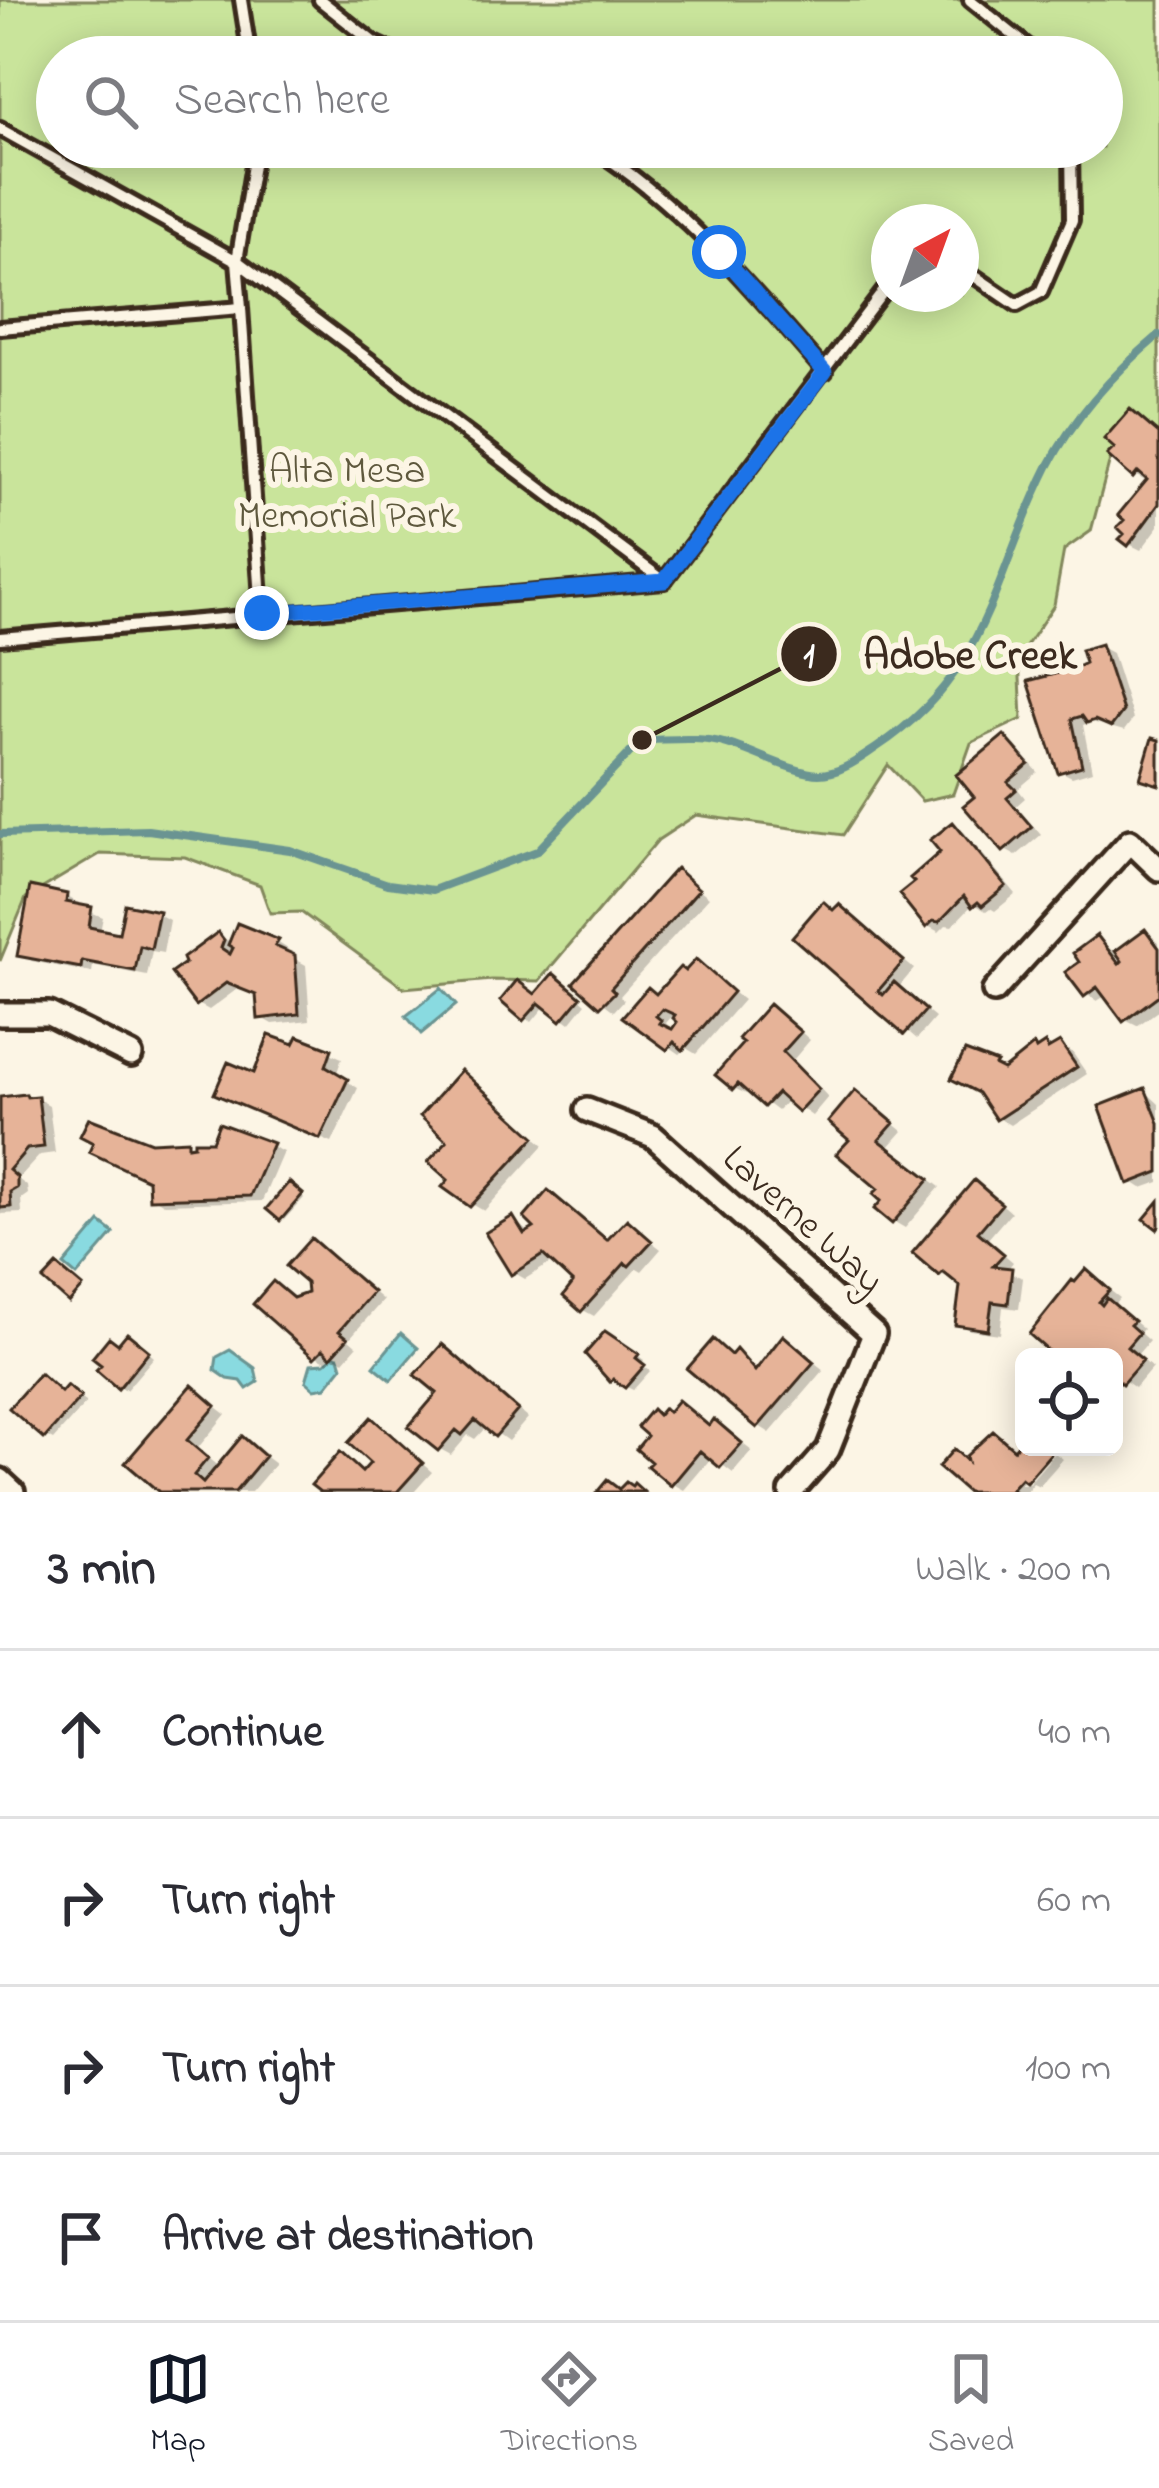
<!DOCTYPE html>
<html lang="en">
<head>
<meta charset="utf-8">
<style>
  body { margin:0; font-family:"Indie Flower",sans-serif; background:#f7f7f7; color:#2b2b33 }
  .controls { position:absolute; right:36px; bottom:36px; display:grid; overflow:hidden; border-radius:18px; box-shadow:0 6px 30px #0003 }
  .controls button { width:108px; height:108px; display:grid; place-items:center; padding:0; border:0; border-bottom:3px solid #e1e1e2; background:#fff; color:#2b2b33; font:60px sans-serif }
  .compass { position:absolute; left:871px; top:204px; width:108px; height:108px; border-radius:50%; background:#fff; box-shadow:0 6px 30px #0003; rotate:41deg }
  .stop { position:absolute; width:36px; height:36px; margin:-27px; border:9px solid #1a73e8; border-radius:50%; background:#fff }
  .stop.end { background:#1a73e8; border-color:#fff; box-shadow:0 3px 12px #0008 }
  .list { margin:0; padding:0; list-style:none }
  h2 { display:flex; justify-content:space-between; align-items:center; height:156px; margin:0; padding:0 48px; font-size:51px }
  h2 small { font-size:39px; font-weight:400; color:#7c7c81 }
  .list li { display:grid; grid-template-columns:78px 1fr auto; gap:36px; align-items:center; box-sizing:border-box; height:168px; padding:0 48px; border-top:3px solid #e1e1e2 }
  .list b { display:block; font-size:45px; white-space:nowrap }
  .list em { font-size:39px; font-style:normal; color:#7c7c81 }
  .icon { flex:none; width:66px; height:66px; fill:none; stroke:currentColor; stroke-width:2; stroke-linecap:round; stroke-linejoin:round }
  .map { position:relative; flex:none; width:1159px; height:1492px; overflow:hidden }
  .search { position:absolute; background:#fff; box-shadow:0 6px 30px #0003; left:36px; right:36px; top:36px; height:132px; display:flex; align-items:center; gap:30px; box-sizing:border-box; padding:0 42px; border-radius:66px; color:#7c7c81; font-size:45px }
  .sheet { height:828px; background:#fff }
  nav { display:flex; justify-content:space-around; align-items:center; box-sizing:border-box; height:168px; border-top:3px solid #e1e1e2; background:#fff; font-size:33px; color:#7c7c81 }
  nav a { display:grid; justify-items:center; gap:6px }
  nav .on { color:#111827 }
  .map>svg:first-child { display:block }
</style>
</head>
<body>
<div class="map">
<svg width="1159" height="1492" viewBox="0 0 1159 1492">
  <rect width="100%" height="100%" fill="#fcf5e5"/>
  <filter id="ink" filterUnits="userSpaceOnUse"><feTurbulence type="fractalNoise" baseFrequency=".00833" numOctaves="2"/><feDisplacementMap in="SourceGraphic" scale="24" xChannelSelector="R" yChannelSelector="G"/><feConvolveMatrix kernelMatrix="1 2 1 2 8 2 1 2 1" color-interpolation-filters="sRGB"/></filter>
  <g filter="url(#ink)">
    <path fill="#c9e49b" stroke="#82875c" stroke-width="3" fill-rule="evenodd" d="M 0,0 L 1159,0 L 1159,431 L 1110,460 L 1091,531 L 1064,550 L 1054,605 L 1019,657 L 1022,719 L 971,743 L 953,794 L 922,801 L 888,765 L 843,835 L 696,815 L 658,840 L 539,981 L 492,980 L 404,988 L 301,912 L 270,913 L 260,885 L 185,857 L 100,854 L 26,898 L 0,961 ZM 57,57 L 1102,57 L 1102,147 L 57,147 ZM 889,222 L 961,222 L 961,294 L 889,294 Z"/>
    <path fill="#89dae0" stroke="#6a9492" stroke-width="3" d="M 441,988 L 456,1005 L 421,1034 L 406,1016 Z
      M 100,1222 L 114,1233 L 77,1276 L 64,1265 Z
      M 401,1333 L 418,1348 L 391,1380 L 374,1366 Z
      M 230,1350 L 255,1368 L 258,1382 L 247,1389 L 241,1381 L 228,1379 L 215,1370 L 217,1357 Z
      M 334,1356 L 339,1357 L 342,1367 L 326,1387 L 315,1389 L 306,1381 L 311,1364 L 325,1363 Z"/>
    <path fill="#0003" fill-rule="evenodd" d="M 1159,434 L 1159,526 L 1141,550 L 1129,544 L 1149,483 L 1135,475 Z
      M 1101,647 L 1112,653 L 1133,719 L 1124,731 L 1092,722 L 1083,725 L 1092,771 L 1072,777 L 1060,771 L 1032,683 L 1089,664 Z
      M 1004,739 L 1015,745 L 1038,772 L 1018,789 L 1025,798 L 1016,806 L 1041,835 L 1016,856 L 1005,850 Z
      M 953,825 L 964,832 L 1016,894 L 995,911 L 990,908 L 986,911 L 973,904 L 952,926 L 946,925 L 939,932 L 928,926 Z
      M 677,872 L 709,897 L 620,996 L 624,1000 L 614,1011 L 577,983 Z
      M 66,896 L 78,903 L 77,907 L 103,917 L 100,932 L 122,937 L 158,914 L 169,920 L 163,953 L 152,951 L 147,976 L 93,965 L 92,973 L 32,961 L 20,954 Z
      M 839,907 L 914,969 L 898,988 L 935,1018 L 917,1039 L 796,937 Z
      M 1145,932 L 1159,942 L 1159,1010 L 1137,1026 L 1125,1020 L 1107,995 L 1097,1001 L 1086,994 L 1083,963 L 1098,939 L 1116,954 Z
      M 218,935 L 232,943 L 277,942 L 288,949 L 286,954 L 306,965 L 310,1020 L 273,1024 L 261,1017 L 259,995 L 240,987 L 209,1010 L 198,1004 Z
      M 696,963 L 743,1000 L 696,1054 L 686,1048 L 680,1054 L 626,1016 L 658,996 ZM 675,1013 L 682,1023 L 671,1030 L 666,1023 Z
      M 560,981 L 586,1003 L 570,1023 L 546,1005 L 532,1022 L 525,1018 L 536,997 Z
      M 781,1014 L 810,1040 L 793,1060 L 828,1097 L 812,1116 L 788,1099 L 777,1111 L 749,1090 L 746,1094 L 734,1088 Z
      M 300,1040 L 342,1058 L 336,1075 L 358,1088 L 332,1143 L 229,1099 L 296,1048 Z
      M 1060,1045 L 1072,1052 L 1087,1074 L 1010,1125 L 998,1118 L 966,1055 L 1006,1071 L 1045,1046 L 1052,1051 Z
      M 462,1074 L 544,1145 L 484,1211 L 472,1204 L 452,1180 L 452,1141 Z
      M 1145,1091 L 1159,1104 L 1159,1182 L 1142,1188 L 1131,1181 Z
      M 856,1093 L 903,1131 L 888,1148 L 940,1187 L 905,1228 L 893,1221 L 882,1189 L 853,1139 Z
      M 38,1099 L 49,1105 L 55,1153 L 40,1155 L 18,1179 L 27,1186 L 28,1194 L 21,1199 L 22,1213 L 0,1214 L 0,1100 Z
      M 187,1143 L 197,1149 L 271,1146 L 283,1152 L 262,1201 L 164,1204 L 152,1197 L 150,1145 Z
      M 289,1186 L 304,1198 L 284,1220 L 270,1208 Z
      M 986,1191 L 1011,1212 L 987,1240 L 1013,1262 L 1006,1271 L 1023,1278 L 1019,1309 L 1003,1307 L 1000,1334 L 970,1330 L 958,1324 L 963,1285 L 941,1274 Z
      M 513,1219 L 530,1234 L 609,1242 L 627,1223 L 661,1249 L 642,1271 L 637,1268 L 594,1316 L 583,1310 L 577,1283 L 554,1261 L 525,1279 L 513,1272 Z
      M 312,1241 L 383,1300 L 349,1339 L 357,1346 L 344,1361 L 334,1355 L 328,1362 L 316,1356 L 257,1304 L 274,1285 L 296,1300 L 311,1296 Z
      M 1087,1273 L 1120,1298 L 1114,1305 L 1143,1329 L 1140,1333 L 1149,1341 L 1137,1355 L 1152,1368 L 1135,1388 L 1114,1373 L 1114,1357 L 1060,1357 L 1033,1334 Z
      M 613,1338 L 644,1360 L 641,1364 L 650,1371 L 633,1390 L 612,1380 Z
      M 784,1339 L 824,1370 L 770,1433 L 759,1426 L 733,1357 L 736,1353 L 747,1360 L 758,1372 Z
      M 135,1341 L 154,1357 L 126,1390 L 119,1386 L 119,1347 Z
      M 443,1347 L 528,1418 L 508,1441 L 487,1426 L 475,1439 L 468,1435 L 451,1455 L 440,1449 Z
      M 193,1389 L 226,1414 L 197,1449 L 220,1468 L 243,1440 L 275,1464 L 251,1492 L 163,1492 L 129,1463 Z
      M 75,1393 L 86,1403 L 53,1440 L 46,1436 L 63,1395 Z
      M 669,1415 L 711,1428 L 715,1423 L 752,1451 L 733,1473 L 712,1457 L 684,1490 L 673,1484 L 660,1417 Z
      M 372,1421 L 432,1472 L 414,1492 L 324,1492 L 316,1484 L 340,1456 L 365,1474 L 375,1463 Z
      M 994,1435 L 1016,1451 L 1024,1441 L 1024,1447 L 1051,1449 L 1020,1484 L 1028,1484 L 1055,1453 L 1063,1459 L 1039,1486 L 1033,1483 L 1026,1492 L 972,1492 L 942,1466 L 954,1453 L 971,1462 Z"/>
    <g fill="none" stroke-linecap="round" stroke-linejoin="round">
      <path stroke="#6a9492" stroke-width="8" d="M 0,834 L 148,830 L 290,850 L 388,884 L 433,890 L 537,851 L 642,740 C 668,740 699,736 724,743 C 749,749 796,774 819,774 C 840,774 859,759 876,748 C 990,673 992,578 1048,467 C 1074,417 1116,371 1159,335"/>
    </g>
    <path fill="#e6b398" stroke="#3b2a1e" stroke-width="3" fill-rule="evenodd" d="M 1130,409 L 1159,434 L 1159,504 L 1128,546 L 1119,539 L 1124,534 L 1117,527 L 1124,520 L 1118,515 L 1147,480 L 1138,472 L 1133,478 L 1107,455 L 1114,448 L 1104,439 Z
      M 1101,644 L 1123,711 L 1111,727 L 1095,720 L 1087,723 L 1082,716 L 1072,719 L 1082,766 L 1058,773 L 1028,681 L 1073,669 L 1085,663 L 1081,650 Z
      M 1004,735 L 1029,764 L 1008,782 L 1016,790 L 1007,798 L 1032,827 L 1003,852 L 963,806 L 974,797 L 956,775 Z
      M 1152,738 L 1159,740 L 1159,785 L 1140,779 Z
      M 953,822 L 1006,886 L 982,906 L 978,902 L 972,907 L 964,896 L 939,922 L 933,921 L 926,928 L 899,894 L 914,882 L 910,878 L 940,852 L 930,840 Z
      M 676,868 L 699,889 L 611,988 L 615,992 L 600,1007 L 573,983 Z
      M 30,886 L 67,894 L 66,902 L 92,907 L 89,927 L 119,933 L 125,904 L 159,911 L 151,949 L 140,946 L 135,971 L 82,961 L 81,968 L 17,956 Z
      M 823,901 L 833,910 L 839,904 L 904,961 L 878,991 L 883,995 L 894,982 L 926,1010 L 904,1035 L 792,937 Z
      M 237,923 L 279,940 L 275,946 L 295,955 L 299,1014 L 258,1019 L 256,995 L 226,983 L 196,1006 L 171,973 L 185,963 L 183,958 L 218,932 L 224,940 L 221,948 L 230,954 L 233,948 L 228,945 Z
      M 1145,929 L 1159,948 L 1159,995 L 1123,1022 L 1097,987 L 1084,997 L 1065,972 L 1079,962 L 1073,953 L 1097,935 L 1119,964 L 1122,961 L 1115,951 Z
      M 696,959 L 733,992 L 683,1050 L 674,1042 L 667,1050 L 622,1017 L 648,987 L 656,994 L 680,967 L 685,971 ZM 662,1009 L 675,1015 L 673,1018 L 677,1022 L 672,1029 L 659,1023 L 661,1020 L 656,1016 Z
      M 553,973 L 581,997 L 561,1021 L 539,1003 L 523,1021 L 500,1001 L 517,980 L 535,994 Z
      M 769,1004 L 801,1032 L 783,1052 L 819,1089 L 798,1112 L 777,1093 L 764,1107 L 738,1084 L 733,1090 L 715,1075 L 743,1043 L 738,1039 Z
      M 269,1035 L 294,1044 L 298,1036 L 332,1049 L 326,1066 L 348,1079 L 320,1139 L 214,1094 L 228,1062 L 254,1073 Z
      M 1060,1042 L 1077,1067 L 996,1120 L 978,1093 L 951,1079 L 965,1051 L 997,1063 L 995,1066 L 1003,1070 L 1034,1045 L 1036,1049 L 1045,1043 L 1048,1049 Z
      M 461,1070 L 535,1137 L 470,1207 L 442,1187 L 448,1180 L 428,1162 L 447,1141 L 420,1116 Z
      M 1145,1088 L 1159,1123 L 1159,1172 L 1128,1184 L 1099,1106 Z
      M 855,1090 L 894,1123 L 879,1140 L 930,1179 L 892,1224 L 874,1209 L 881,1201 L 873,1194 L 878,1189 L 836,1154 L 849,1140 L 828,1122 Z
      M 26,1094 L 27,1097 L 38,1096 L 44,1147 L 27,1149 L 9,1170 L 17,1177 L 17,1188 L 10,1192 L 11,1207 L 0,1208 L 0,1097 Z
      M 89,1118 L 151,1142 L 188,1140 L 188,1146 L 194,1145 L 194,1141 L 212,1141 L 219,1123 L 273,1143 L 250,1196 L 149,1199 L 148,1180 L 89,1152 L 93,1143 L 80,1136 Z
      M 974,1180 L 1002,1204 L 978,1232 L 1004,1254 L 993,1266 L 1012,1268 L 1008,1304 L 992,1302 L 988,1330 L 955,1325 L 960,1286 L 943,1272 L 939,1276 L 912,1253 Z
      M 289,1182 L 303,1194 L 280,1221 L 266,1209 Z
      M 548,1190 L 607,1240 L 627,1219 L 652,1241 L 629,1266 L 625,1263 L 581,1312 L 563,1296 L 573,1283 L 543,1255 L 511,1275 L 485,1233 L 513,1216 L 524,1234 L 534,1228 L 524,1218 Z
      M 1159,1201 L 1159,1226 L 1157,1229 L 1144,1219 Z
      M 311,1238 L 373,1292 L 339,1331 L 348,1338 L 331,1357 L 323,1349 L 314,1358 L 253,1304 L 273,1281 L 293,1298 L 307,1293 L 306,1283 L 286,1266 Z
      M 57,1265 L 83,1287 L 69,1303 L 43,1280 Z
      M 1086,1269 L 1110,1290 L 1099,1302 L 1102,1305 L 1107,1298 L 1134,1321 L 1130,1325 L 1139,1333 L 1127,1347 L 1143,1360 L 1122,1384 L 1114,1377 L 1114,1357 L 1055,1357 L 1029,1334 L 1072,1280 L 1075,1282 Z
      M 605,1331 L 639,1354 L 636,1358 L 645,1365 L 625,1388 L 613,1379 L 610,1382 L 585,1354 Z
      M 127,1333 L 149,1351 L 118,1389 L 96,1370 L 101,1365 L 92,1358 L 109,1337 L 118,1344 Z
      M 783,1335 L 814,1362 L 757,1428 L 687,1369 L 713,1339 L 731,1355 L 736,1349 L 755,1371 Z
      M 442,1344 L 518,1410 L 495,1437 L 475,1420 L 462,1435 L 456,1430 L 438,1451 L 408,1427 L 437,1393 L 415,1375 Z
      M 40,1373 L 61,1392 L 67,1385 L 81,1397 L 44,1439 L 9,1408 Z
      M 192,1385 L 216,1406 L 187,1440 L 208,1458 L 194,1475 L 203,1483 L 242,1436 L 265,1456 L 235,1492 L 159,1492 L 125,1463 Z
      M 678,1400 L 709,1426 L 714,1419 L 742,1443 L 720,1468 L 700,1451 L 671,1486 L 647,1466 L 651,1462 L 636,1449 L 647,1436 L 637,1427 L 652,1409 L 658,1415 L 664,1408 L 668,1412 Z
      M 371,1417 L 423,1463 L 397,1492 L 320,1492 L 311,1485 L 340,1452 L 362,1472 L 370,1463 L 348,1443 Z
      M 993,1431 L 1014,1449 L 1024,1437 L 1024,1447 L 1048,1447 L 1053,1451 L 1026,1482 L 1021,1478 L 1011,1489 L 1015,1492 L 967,1492 L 938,1467 L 954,1449 L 967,1461 L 966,1456 Z
      M 607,1480 L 619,1489 L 626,1482 L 632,1486 L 634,1483 L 644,1492 L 597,1492 Z"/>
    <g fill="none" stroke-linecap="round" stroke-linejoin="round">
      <g stroke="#3b2a1e" stroke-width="20">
        <path id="service" d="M 241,0 L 250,57
          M 320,0 L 373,42 L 406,57
          M 970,0 L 1026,45 L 1032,57
          M 0,129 L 237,261 L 664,581
          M 591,147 C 684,206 753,290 825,372
          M 961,267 L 1017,305 L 1041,292 L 1072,220 L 1071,147
          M 241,308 L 262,613
          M 0,328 L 241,308 L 237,261 L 256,147
          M 0,638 L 664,581 L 889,284"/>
      </g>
      <g stroke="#3b2a1e" stroke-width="30">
        <path id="minor" d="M 994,991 L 1130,841 L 1159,869
          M 0,1014 L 49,1014 L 131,1055
          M 587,1110 L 653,1136 L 874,1334 L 828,1450 L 791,1492
          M 0,1480 L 13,1492"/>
      </g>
      <use href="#service" stroke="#fcf5e5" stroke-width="10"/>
      <use href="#minor" stroke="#fcf5e5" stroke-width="21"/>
    </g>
  </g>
  <g fill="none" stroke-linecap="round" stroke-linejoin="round" filter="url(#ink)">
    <path stroke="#1a73e8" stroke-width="15" d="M 262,613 L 664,581 L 825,372 L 719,252"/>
  </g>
  <g text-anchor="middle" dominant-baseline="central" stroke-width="12" stroke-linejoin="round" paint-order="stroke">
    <g font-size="39" fill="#5e583d" stroke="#fcf5e5">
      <text x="347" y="472">Alta Mesa<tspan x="347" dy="45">Memorial Park</tspan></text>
    </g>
    <g font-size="39" fill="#3b2a1e" stroke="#fcf5e5">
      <text transform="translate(802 1221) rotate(42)">Laverne Way</text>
    </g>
  </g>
  <path fill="none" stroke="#3b2a1e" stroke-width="4.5" d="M642 740L809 654"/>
  <g fill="#3b2a1e" stroke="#fcf5e5" stroke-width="4.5">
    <circle cx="642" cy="740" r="12"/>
    <circle cx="809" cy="654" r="30"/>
  </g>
  <g font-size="36" text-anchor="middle" font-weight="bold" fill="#fff">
    <text x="809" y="666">1</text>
  </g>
  <g font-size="42" text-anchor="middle" font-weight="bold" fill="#3b2a1e" stroke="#fcf5e5" stroke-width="12" stroke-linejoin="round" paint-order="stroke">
    <text x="970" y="668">Adobe Creek</text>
  </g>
</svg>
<div class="controls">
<button><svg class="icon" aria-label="locate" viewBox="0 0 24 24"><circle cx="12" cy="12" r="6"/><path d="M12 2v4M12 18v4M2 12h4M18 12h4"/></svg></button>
</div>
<svg class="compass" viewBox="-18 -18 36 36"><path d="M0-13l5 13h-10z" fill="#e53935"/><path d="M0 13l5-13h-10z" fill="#7c7c81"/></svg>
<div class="stop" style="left:719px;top:252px"></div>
<div class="stop end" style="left:262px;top:613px"></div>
<div class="search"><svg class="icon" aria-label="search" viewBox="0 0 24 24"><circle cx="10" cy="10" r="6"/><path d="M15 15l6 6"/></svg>Search here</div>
</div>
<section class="sheet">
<h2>3 min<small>Walk · 200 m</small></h2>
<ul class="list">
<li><svg class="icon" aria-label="ahead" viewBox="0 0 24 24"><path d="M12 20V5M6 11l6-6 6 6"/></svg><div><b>Continue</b></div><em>40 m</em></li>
<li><svg class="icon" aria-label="right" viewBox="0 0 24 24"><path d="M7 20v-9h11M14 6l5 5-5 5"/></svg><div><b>Turn right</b></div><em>60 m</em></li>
<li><svg class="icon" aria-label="right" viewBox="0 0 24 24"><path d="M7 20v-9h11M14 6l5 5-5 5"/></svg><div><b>Turn right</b></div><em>100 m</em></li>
<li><svg class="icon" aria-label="arrive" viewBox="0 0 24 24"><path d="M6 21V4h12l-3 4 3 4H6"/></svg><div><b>Arrive at destination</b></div></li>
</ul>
</section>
<nav>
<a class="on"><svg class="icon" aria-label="map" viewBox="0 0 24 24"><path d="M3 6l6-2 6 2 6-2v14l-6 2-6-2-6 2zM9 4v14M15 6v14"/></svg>Map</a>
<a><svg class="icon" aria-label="directions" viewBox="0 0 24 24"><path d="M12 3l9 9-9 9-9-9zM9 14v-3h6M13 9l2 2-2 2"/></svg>Directions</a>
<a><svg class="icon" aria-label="saved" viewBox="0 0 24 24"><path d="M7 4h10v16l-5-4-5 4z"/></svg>Saved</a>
</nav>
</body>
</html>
